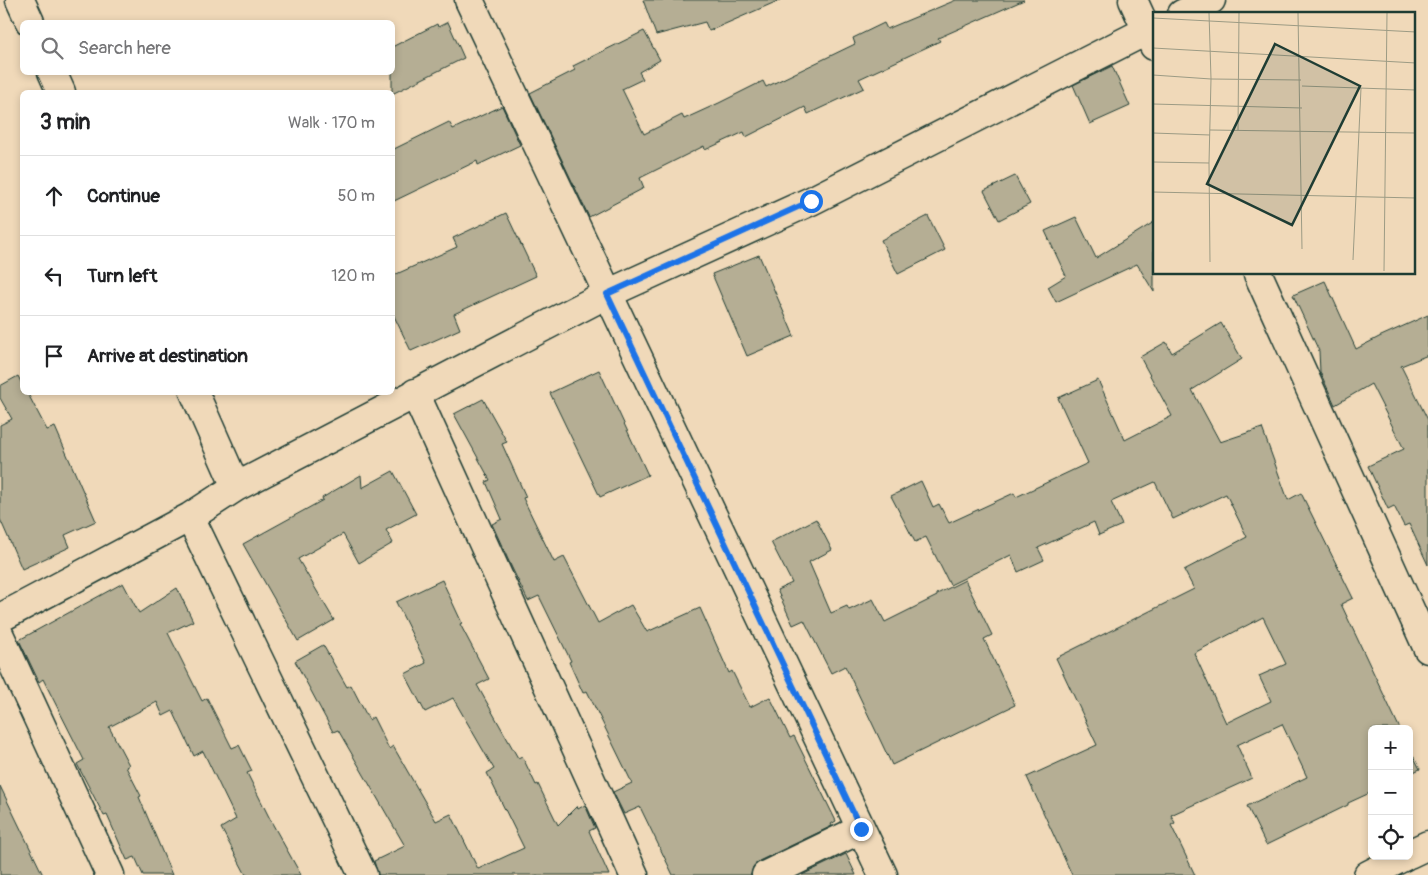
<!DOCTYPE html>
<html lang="en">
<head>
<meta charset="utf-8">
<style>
  body { margin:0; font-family:Pangolin,sans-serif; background:#f6f6f6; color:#202124 }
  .controls { position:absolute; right:15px; bottom:15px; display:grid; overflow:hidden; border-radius:8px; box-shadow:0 2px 8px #0003 }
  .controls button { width:45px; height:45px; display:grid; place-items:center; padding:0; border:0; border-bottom:1px solid #e0e0e0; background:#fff; color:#202124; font:25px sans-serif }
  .stop { position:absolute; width:15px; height:15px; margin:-11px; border:4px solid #1a73e8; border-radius:50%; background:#fff }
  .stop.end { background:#1a73e8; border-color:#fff; box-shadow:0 1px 5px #0008 }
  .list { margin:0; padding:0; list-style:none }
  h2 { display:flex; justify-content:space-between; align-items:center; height:65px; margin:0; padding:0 20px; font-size:21px }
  h2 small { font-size:16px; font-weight:400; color:#757577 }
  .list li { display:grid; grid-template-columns:32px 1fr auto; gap:15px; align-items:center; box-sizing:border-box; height:80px; padding:0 20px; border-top:1px solid #e0e0e0 }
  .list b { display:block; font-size:19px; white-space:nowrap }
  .list em { font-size:16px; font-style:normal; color:#757577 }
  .icon { flex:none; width:28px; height:28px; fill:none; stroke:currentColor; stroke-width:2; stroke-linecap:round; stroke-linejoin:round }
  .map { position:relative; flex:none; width:1428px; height:875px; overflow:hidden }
  .search { position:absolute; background:#fff; box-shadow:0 2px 8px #0003; left:20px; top:20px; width:375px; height:55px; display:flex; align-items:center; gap:12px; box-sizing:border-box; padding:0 18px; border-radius:8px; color:#757577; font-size:19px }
  .panel { position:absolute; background:#fff; box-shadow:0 2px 8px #0003; left:20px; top:90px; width:375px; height:305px; border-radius:8px }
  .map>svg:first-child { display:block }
</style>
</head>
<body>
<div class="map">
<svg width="1428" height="875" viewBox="0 0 1428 875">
  <rect width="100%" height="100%" fill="#f0d9b9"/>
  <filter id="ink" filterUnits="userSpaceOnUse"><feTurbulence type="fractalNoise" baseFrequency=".02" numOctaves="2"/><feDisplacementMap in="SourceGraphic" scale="10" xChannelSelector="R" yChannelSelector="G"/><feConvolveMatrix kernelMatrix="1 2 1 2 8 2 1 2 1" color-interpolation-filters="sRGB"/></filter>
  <g filter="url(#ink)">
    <path fill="#b5ae94" stroke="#1f3d34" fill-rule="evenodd" d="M 643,0 L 780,0 L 709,31 L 705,22 L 656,35 Z
      M 956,0 L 1024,0 L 938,38 L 940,41 L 859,79 L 864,88 L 808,114 L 805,107 L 746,137 L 744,132 L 705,150 L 704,146 L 640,178 L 644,188 L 589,217 L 530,93 L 575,70 L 573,66 L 644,31 L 660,60 L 639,72 L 643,79 L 622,89 L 644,134 L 682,115 L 684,119 L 719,103 L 763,81 L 766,87 L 855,44 L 853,38 L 884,23 L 887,29 Z
      M 448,22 L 464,58 L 392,94 L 392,47 L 437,24 L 438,27 Z
      M 1112,66 L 1130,106 L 1090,124 L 1073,85 Z
      M 502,106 L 520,145 L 478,165 L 477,161 L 392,202 L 392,150 L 449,122 L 453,129 Z
      M 1015,176 L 1030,204 L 999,220 L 984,191 Z
      M 506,213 L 536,276 L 454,314 L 460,329 L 411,351 L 392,312 L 392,276 L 457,247 L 453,238 Z
      M 928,216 L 945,250 L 898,274 L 881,240 Z
      M 1076,217 L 1096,258 L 1154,222 L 1154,292 L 1137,264 L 1056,302 L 1048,287 L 1066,276 L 1045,231 Z
      M 759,255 L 794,336 L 747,356 L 712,274 Z
      M 1325,281 L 1356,349 L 1381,336 L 1428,315 L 1428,355 L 1401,366 L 1428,420 L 1428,565 L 1409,524 L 1404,526 L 1394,506 L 1388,509 L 1368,466 L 1404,449 L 1371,384 L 1335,405 L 1320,372 L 1319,351 L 1293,295 Z
      M 1221,323 L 1242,359 L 1192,390 L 1220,442 L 1262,428 L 1288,500 L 1301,493 L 1353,598 L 1341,604 L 1400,729 L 1372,729 L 1372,792 L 1348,803 L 1348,805 L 1266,845 L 1247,806 L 1307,777 L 1282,724 L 1237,745 L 1252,778 L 1171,815 L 1175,823 L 1171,825 L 1195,875 L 1072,875 L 1027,777 L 1097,745 L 1056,658 L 1194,589 L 1184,570 L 1247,537 L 1226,494 L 1173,519 L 1155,482 L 1111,502 L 1122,525 L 1099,535 L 1094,522 L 1038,548 L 1044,560 L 1018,572 L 1011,555 L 950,585 L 926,537 L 915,542 L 891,496 L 921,481 L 933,507 L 939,504 L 949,523 L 1014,493 L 1016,497 L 1088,463 L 1058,398 L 1098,380 L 1125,440 L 1172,416 L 1140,357 L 1166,342 L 1172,353 ZM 1263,617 L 1286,664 L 1259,676 L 1271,701 L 1226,723 L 1194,653 Z
      M 599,370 L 648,475 L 600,497 L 550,393 Z
      M 18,376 L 22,384 L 22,392 L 27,392 L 47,430 L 55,427 L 96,521 L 65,535 L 70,547 L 22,569 L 0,519 L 0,425 L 12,419 L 0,398 L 0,386 Z
      M 483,399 L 507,442 L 502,444 L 526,497 L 523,498 L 554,562 L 564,557 L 598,623 L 631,605 L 647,632 L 700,608 L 729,673 L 732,671 L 750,707 L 770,697 L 790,738 L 794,736 L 836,821 L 831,824 L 832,826 L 759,861 L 753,867 L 751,875 L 673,875 L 640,807 L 624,814 L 613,792 L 632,783 L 587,691 L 583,693 L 569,662 L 571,661 L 539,596 L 528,601 L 511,566 L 492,524 L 502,519 L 486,482 L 490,480 L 454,414 Z
      M 393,471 L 416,514 L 386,530 L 393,543 L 359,563 L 343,534 L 298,559 L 334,620 L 298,641 L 243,544 L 323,500 L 322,498 L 361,475 L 362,488 Z
      M 816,519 L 832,550 L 809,562 L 831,613 L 847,606 L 849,610 L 873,599 L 885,622 L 937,596 L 937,594 L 965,580 L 992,635 L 984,639 L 1015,705 L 892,765 L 845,666 L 831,673 L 804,620 L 793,625 L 777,590 L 792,583 L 771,542 Z
      M 442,580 L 462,623 L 460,624 L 489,679 L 477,685 L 518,758 L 522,756 L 536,785 L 538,784 L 558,825 L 577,806 L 578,809 L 585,805 L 595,828 L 589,831 L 609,875 L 378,875 L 374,861 L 405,846 L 338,730 L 333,732 L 295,661 L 323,645 L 347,687 L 351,685 L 369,720 L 373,717 L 389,749 L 393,746 L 436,821 L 451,814 L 478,869 L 524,848 L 487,773 L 494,769 L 453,698 L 425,712 L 405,674 L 426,663 L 396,602 Z
      M 123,583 L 139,613 L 177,588 L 193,621 L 168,633 L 202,701 L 207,698 L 232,748 L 239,745 L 252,771 L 247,773 L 272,823 L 301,875 L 246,875 L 221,828 L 236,819 L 203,751 L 194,756 L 173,711 L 163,716 L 157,702 L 109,727 L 129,765 L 126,767 L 141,796 L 139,797 L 172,875 L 143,875 L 135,857 L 127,860 L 107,815 L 104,816 L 77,764 L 84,760 L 43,679 L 39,682 L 19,640 Z
      M 1409,748 L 1420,769 L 1409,774 Z
      M 0,786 L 43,875 L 0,875 Z
      M 846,854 L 856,875 L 802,875 Z"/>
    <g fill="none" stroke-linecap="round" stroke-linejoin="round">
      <g stroke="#1f3d34" stroke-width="31">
        <path id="street" d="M 20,0 L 30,22
          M 469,0 L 883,875
          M 1133,0 L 1154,46
          M 1182,14 L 1211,0
          M 52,72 L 61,92
          M 1258,274 L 1428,649
          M 194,392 L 236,487
          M 415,393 L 634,875
          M 190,517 L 363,875
          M 0,618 L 190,517 L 236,487 L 607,294 L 811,201 L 1154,27
          M 0,636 L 110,875
          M 1409,854 L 1428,845
          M 766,875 L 861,829
          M 1368,875 L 1405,856"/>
      </g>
      <use href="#street" stroke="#f0d9b9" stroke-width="28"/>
    </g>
  </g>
  <g fill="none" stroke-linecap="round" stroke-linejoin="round" filter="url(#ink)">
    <path stroke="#1a73e8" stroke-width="6" d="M 811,201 L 607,294 L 861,829"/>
  </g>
  <g transform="translate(1153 12)">
    <rect width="262" height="262" fill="#f0d9b9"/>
    <path fill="none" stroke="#9c9b84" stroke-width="1" d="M 145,1 L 149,237M 0,6 L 263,20M 0,36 L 263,51M 0,63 L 58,67 L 56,1M 149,74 L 263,78M 0,92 L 149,96M 57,118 L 263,121M 85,118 L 86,1M 0,121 L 57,123M 0,150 L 56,151 L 57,250M 56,151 L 58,67 L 148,68M 0,180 L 263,186M 200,248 L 208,76M 231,259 L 234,1"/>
    <path fill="#1f3d34" fill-opacity="0.15" stroke="#1f3d34" stroke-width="2.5" d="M 122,32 L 207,74 L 139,213 L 54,172 Z"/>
    <rect width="262" height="262" fill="none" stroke="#1f3d34" stroke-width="2.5"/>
  </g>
</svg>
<div class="controls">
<button>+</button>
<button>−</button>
<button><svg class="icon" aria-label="locate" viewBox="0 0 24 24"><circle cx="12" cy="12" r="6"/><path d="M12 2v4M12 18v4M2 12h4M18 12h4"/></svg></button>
</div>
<div class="stop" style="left:811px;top:201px"></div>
<div class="stop end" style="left:861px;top:829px"></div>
<div class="search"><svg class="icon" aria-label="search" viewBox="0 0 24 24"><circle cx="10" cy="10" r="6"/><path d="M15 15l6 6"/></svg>Search here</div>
<section class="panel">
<h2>3 min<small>Walk · 170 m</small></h2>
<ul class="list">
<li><svg class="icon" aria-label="ahead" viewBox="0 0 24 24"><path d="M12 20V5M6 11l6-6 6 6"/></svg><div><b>Continue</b></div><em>50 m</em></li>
<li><svg class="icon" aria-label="left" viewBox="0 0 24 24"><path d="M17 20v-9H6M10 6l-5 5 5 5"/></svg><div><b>Turn left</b></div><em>120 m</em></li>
<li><svg class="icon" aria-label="arrive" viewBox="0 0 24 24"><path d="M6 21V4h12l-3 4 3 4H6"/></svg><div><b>Arrive at destination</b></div></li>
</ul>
</section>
</div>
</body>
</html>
